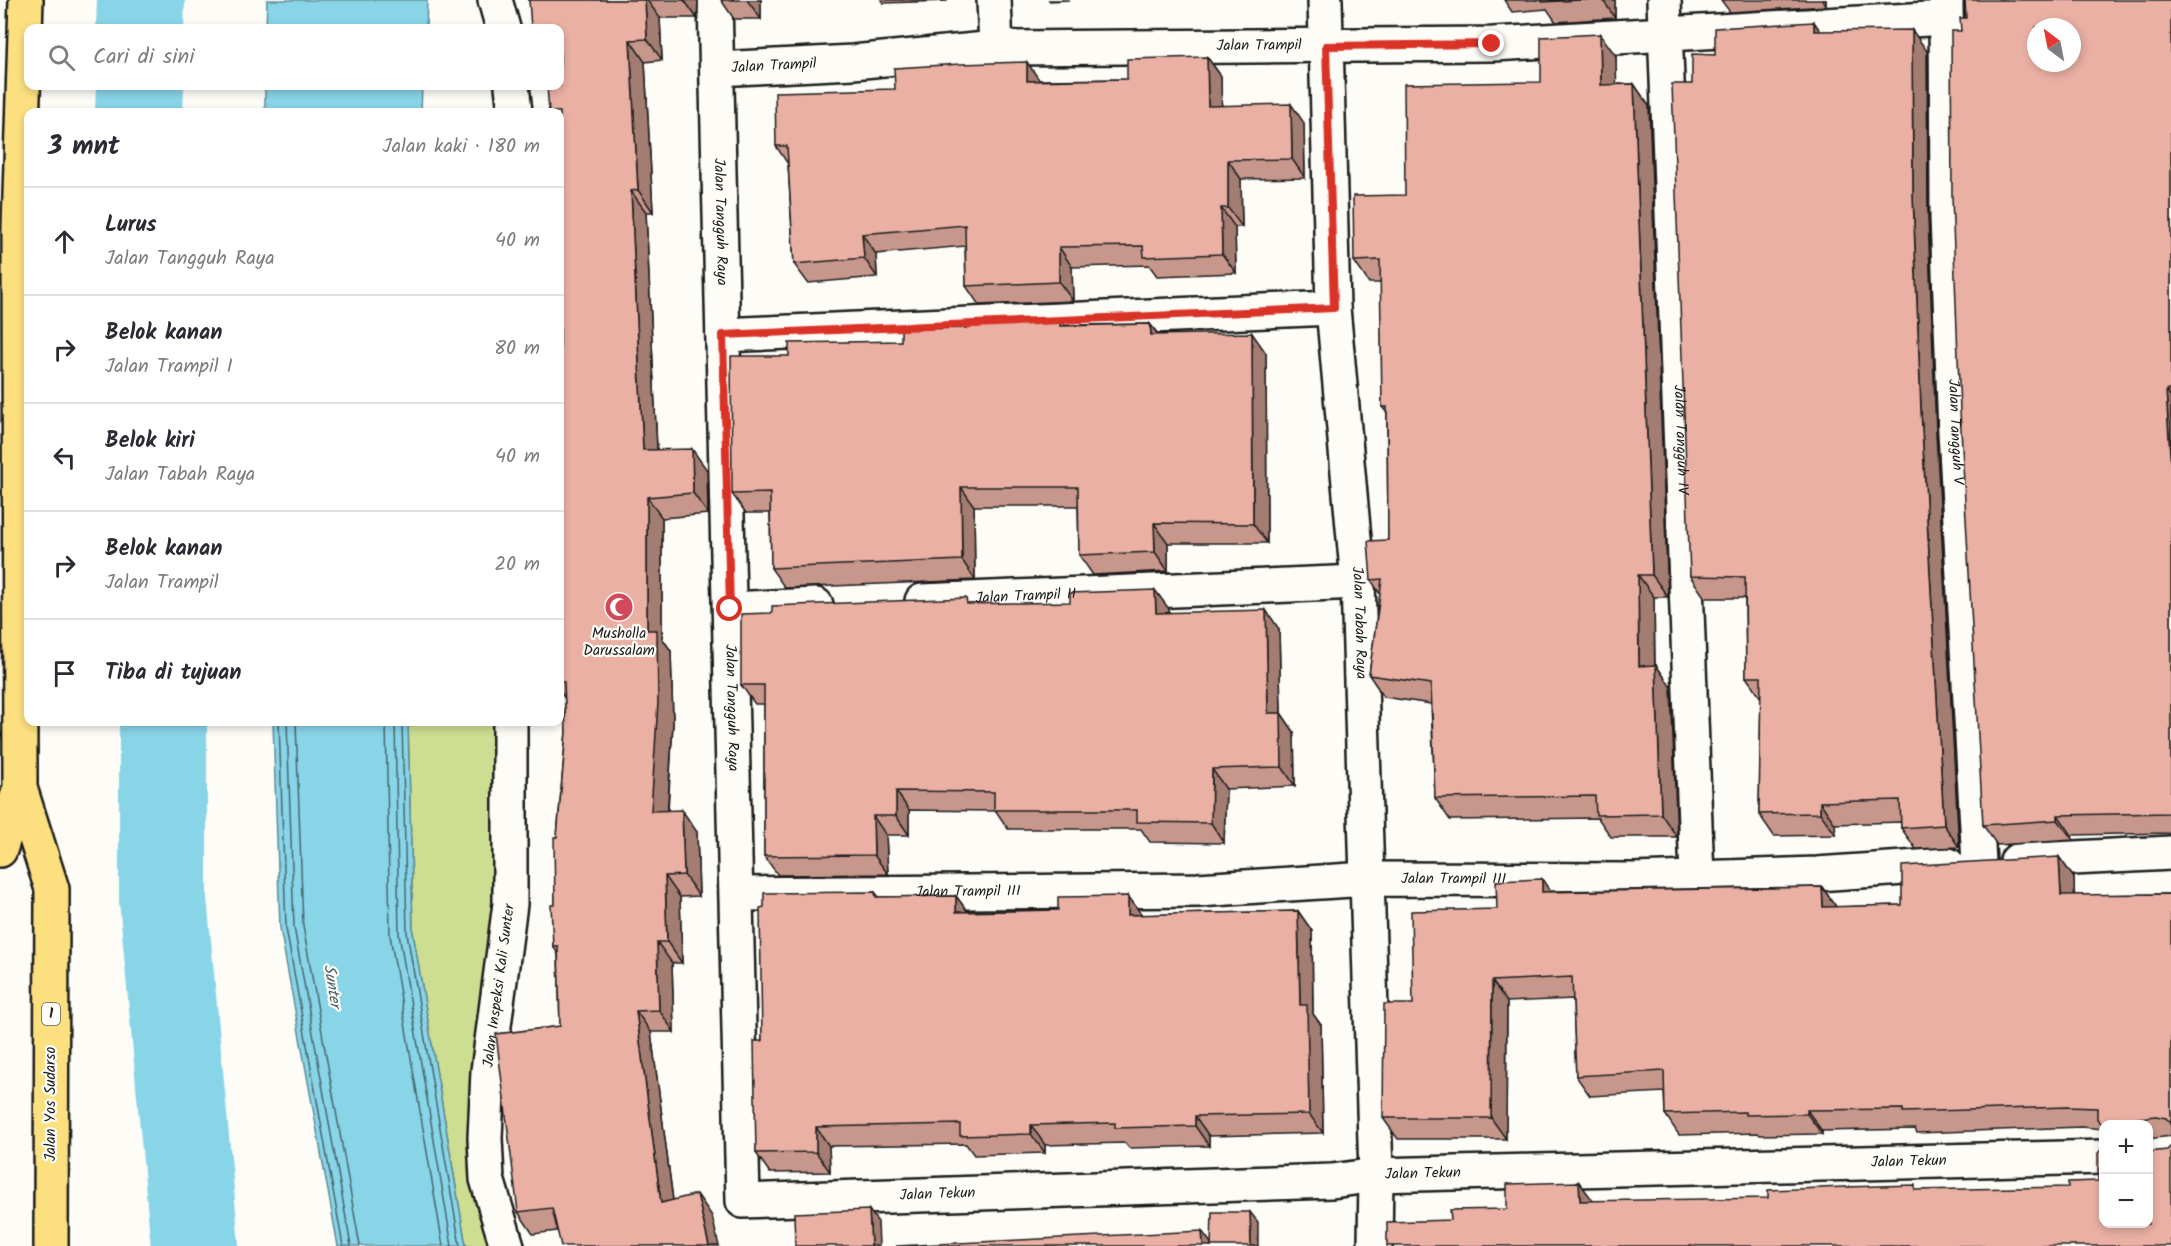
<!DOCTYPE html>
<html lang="id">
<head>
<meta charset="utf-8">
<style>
  body { margin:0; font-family:Kalam,sans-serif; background:#f7f7f7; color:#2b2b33 }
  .controls { position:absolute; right:18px; bottom:18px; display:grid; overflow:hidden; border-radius:12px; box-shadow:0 3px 9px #0003 }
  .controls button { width:54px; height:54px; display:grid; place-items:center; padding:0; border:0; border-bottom:2px solid #e1e1e2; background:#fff; color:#2b2b33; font:30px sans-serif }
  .compass { position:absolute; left:2027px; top:18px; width:54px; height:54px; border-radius:50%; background:#fff; box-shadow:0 3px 9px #0003; rotate:328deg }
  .stop { position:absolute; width:18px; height:18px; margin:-14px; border:4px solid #d93025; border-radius:50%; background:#fff }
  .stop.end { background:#d93025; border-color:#fff; box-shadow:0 2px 6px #0008 }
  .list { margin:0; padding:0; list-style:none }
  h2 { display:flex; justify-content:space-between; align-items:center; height:78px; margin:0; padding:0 24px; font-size:26px }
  h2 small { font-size:20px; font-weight:400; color:#7c7c81 }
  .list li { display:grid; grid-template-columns:39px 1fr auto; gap:18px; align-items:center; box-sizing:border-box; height:108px; padding:0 24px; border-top:2px solid #e1e1e2 }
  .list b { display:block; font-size:22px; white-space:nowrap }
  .list p { margin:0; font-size:20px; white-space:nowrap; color:#7c7c81 }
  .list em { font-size:20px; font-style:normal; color:#7c7c81 }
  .icon { flex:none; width:33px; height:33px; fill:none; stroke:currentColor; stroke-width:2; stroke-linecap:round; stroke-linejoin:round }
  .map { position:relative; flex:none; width:2171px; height:1246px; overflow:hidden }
  .search { position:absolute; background:#fff; box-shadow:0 3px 9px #0003; left:24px; top:24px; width:540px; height:66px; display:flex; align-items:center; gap:15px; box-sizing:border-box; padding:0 21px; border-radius:12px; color:#7c7c81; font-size:22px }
  .panel { position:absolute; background:#fff; box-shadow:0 3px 9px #0003; left:24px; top:108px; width:540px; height:618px; border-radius:12px }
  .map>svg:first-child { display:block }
</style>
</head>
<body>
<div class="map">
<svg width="2171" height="1246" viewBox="0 0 2171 1246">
  <rect width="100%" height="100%" fill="#fdfcf7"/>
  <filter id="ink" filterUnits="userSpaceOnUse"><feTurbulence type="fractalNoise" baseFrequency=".0167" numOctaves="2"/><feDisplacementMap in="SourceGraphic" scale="12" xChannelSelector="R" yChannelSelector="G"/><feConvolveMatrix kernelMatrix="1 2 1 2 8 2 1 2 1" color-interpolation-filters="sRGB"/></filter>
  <g filter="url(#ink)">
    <path fill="#cdde92" stroke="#747d57" stroke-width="1.5" d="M 408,722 L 511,722 L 488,1071 L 507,1246 L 466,1246 L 413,933 Z"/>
    <path fill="#88d5e8" stroke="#5d8b96" stroke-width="1.5" d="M 267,0 L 427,0 L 426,28 L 266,28 Z
      M 265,86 L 422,86 L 421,112 L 265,112 Z
      M 273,722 L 408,722 L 413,933 L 466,1246 L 338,1246 L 280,928 Z"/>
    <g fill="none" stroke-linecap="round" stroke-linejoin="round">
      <path stroke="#47666e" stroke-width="1.5" d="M 279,722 L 286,928 L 343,1246
        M 287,722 L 294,927 L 351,1246
        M 296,722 L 303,926 L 360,1246
        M 386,722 L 390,935 L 443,1246
        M 395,722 L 399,934 L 452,1246
        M 402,722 L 407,933 L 460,1246"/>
      <path stroke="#88d5e8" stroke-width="88" d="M 140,28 L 141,0
        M 139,112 L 140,86
        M 163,722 L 163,899 L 195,1246"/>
      <g stroke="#1c1c1c" stroke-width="38">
        <g id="minor">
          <path d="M 495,0 L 503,28"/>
          <path id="s1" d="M 715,0 L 743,1201 L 1332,1181 L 1376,1175 L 2104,1157"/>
          <path d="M 994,0 L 996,48"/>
          <path id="s2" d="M 1325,0 L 1333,308 L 1358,582 L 1376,1175 L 1375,1246"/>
          <path id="s3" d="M 1664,0 L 1697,877"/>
          <path id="s4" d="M 1946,0 L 1947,217 L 1955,432 L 1979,863"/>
          <path id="s5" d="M 717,69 L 853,62 L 996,48 L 1493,44 L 1946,18"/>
          <path d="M 512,86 L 515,112"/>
          <path d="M 723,335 L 1333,308"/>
          <path id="s6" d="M 922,601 L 1358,582"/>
          <path d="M 730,609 L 816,605"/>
          <path d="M 2017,861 L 2171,853"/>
          <path id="s7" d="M 737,894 L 1198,890 L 1367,879 L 1633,880 L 1817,874 L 1948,865"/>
          <path id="s8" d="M 507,1246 L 487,1179 L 485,1138 L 488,1071 L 510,904 L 510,722"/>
        </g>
      </g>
      <g stroke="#1c1c1c" stroke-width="38">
        <path id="highway" d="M 26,0 L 19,227 L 20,788 L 52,889 L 51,1246
          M 0,850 L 20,788"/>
      </g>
      <use href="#minor" stroke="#fdfcf7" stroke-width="33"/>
      <use href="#highway" stroke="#fce080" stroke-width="33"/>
    </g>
    <path fill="#c8978c" stroke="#1c1c1c" stroke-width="1.5" d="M 529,0 L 698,0 L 697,18 L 660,18 L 662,60 L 645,62 L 653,212 L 646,212 L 657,450 L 707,470 L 708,514 L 662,518 L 662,638 L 671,651 L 673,723 L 668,811 L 697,832 L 699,896 L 680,897 L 682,963 L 672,963 L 674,1032 L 651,1032 L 673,1200 L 712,1216 L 557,1231 L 533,1234 L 518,1212 L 560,1026 L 558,954 L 553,946 L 555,905 L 557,837 L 566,732 L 565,699 L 560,691 L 563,233 L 560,86 Z
      M 721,0 L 761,0 L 761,19 L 734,19 Z
      M 881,0 L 947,0 L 947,1 L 883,3 Z
      M 1049,0 L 1069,0 L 1050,1 Z
      M 1504,0 L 1615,0 L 1615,18 L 1556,22 L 1547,9 L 1512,12 Z
      M 1721,0 L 1826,0 L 1826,6 L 1730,12 Z
      M 2171,0 L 2171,833 L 2072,835 L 2073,840 L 1997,845 L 1983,825 L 1961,31 L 1966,18 Z
      M 1814,22 L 1820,31 L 1927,51 L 1928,217 L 1936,433 L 1959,847 L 1916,849 L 1901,828 L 1901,822 L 1835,824 L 1836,835 L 1774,836 L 1759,814 L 1761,698 L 1746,677 L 1745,598 L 1705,598 L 1690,576 L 1692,84 L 1715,55 Z
      M 1616,56 L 1616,84 L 1634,84 L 1649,106 L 1668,597 L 1654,597 L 1655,665 L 1656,665 L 1671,687 L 1677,837 L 1611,837 L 1598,818 L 1450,820 L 1435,798 L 1431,704 L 1384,697 L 1369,675 L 1380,594 L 1371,580 L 1388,540 L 1387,413 L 1382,407 L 1381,283 L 1369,283 L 1354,261 L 1405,195 L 1541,82 Z
      M 1207,57 L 1221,76 L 1221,105 L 1304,123 L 1305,178 L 1241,179 L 1242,227 L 1235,227 L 1236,273 L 1157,276 L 1149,265 L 1072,267 L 1073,301 L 979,305 L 966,286 L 965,246 L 876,254 L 877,277 L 808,283 L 794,264 L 788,164 L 776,146 L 895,89 L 1040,80 L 1127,79 Z
      M 1060,319 L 1065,325 L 1150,324 L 1159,335 L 1266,353 L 1267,543 L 1168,543 L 1168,571 L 1093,575 L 1079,555 L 1078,506 L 974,506 L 975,580 L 785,588 L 771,568 L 770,513 L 746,513 L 732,494 L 789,356 L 901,341 L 966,328 Z
      M 971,604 L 1169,609 L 1169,613 L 1279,629 L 1281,713 L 1294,732 L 1295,786 L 1226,789 L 1224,843 L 1150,842 L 1141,829 L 1008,829 L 996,811 L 909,810 L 909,835 L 886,835 L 888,874 L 778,875 L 764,856 L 764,704 L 755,704 L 741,685 L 772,613 Z
      M 2059,857 L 2074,878 L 2074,895 L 2171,894 L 2171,1136 L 2148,1139 L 2148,1125 L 2103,1125 L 2103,1129 L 2082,1127 L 1917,1133 L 1915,1129 L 1822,1131 L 1822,1134 L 1760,1135 L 1758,1133 L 1679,1135 L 1665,1114 L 1664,1092 L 1590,1096 L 1576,1076 L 1573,999 L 1507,1002 L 1506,1139 L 1398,1139 L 1383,1118 L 1413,1004 L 1497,909 L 1551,891 L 1822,887 L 1836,907 L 1902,905 Z
      M 875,892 L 879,897 L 956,896 L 968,912 L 1058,910 L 1128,896 L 1142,915 L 1298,911 L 1312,931 L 1313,1014 L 1321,1025 L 1323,1133 L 1209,1136 L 1209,1146 L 1129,1148 L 1125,1143 L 1045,1145 L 1045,1153 L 974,1155 L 966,1144 L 829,1146 L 830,1172 L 770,1173 L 756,1153 L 762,1041 L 764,907 Z"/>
    <path fill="#a37b72" stroke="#1c1c1c" stroke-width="1.5" d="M 645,0 L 647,0 L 660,18 L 662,60 L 647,39 Z
      M 684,0 L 698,0 L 697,18 Z
      M 747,0 L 761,0 L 761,19 Z
      M 1603,0 L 1615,0 L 1615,18 Z
      M 1822,0 L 1826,0 L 1826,6 Z
      M 1814,22 L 1829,44 L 1814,31 Z
      M 1912,30 L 1927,51 L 1928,217 L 1936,433 L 1959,847 L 1944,825 L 1921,411 L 1913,195 Z
      M 1600,34 L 1616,56 L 1617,107 L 1601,85 Z
      M 630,40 L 645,62 L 653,212 L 638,190 Z
      M 1207,57 L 1221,76 L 1222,125 L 1208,106 Z
      M 1027,62 L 1040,81 L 1027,81 Z
      M 1634,84 L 1649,106 L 1668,597 L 1652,575 Z
      M 1291,104 L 1304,123 L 1305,178 L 1292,159 Z
      M 1228,160 L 1241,179 L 1242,227 L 1228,208 Z
      M 631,191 L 646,212 L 658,472 L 643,450 Z
      M 1221,208 L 1235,227 L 1236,273 L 1222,254 Z
      M 862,234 L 876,254 L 877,277 L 864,258 Z
      M 1059,247 L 1072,267 L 1073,301 L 1059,282 Z
      M 1150,324 L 1164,343 L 1151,335 Z
      M 1252,333 L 1266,353 L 1267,543 L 1253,524 Z
      M 2166,390 L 2171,397 L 2171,471 Z
      M 692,449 L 707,470 L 708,514 L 693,493 Z
      M 961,487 L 974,506 L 975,580 L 962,560 Z
      M 647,497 L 662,518 L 662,638 L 671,651 L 673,723 L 666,833 L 651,811 L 647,630 Z
      M 1154,523 L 1168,543 L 1168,571 L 1155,552 Z
      M 1638,575 L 1654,597 L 1655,688 L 1639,666 Z
      M 1155,590 L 1169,609 L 1169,632 L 1156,613 Z
      M 1266,610 L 1279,629 L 1281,713 L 1294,732 L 1295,786 L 1282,767 L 1268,713 Z
      M 1656,665 L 1671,687 L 1677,837 L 1661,814 Z
      M 1212,769 L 1226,789 L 1224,843 L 1211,823 Z
      M 896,791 L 909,810 L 909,835 L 896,816 Z
      M 1820,802 L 1835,824 L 1836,835 L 1820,813 Z
      M 682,810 L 697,832 L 699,896 L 684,875 Z
      M 2058,815 L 2072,835 L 2073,840 L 2058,820 Z
      M 873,816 L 886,835 L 888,874 L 874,855 Z
      M 2059,857 L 2074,878 L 2075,916 L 2061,895 Z
      M 665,876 L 680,897 L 682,963 L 667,942 Z
      M 1542,879 L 1556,900 L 1542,892 Z
      M 1822,887 L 1837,908 L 1823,907 Z
      M 956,896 L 970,915 L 956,912 Z
      M 1128,896 L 1142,915 L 1128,915 Z
      M 1298,911 L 1312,931 L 1313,1014 L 1321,1025 L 1323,1133 L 1309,1114 L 1300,1005 Z
      M 657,942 L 672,963 L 674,1032 L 659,1010 Z
      M 1492,981 L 1507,1002 L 1506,1139 L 1491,1118 Z
      M 636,1011 L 651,1032 L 676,1224 L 661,1203 Z
      M 1807,1110 L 1822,1131 L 1822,1134 L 1807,1114 Z
      M 1195,1116 L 1209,1136 L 1209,1146 L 1195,1126 Z
      M 2123,1120 L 2126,1125 L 2119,1125 Z
      M 1031,1125 L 1045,1145 L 1045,1153 L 1031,1134 Z
      M 816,1127 L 829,1146 L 830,1172 L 816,1152 Z
      M 1579,1182 L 1594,1202 L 1580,1201 Z
      M 697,1194 L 712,1216 L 719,1246 L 709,1246 Z
      M 869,1210 L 878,1222 L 879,1246 L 871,1246 Z
      M 1250,1212 L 1258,1222 L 1258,1246 L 1251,1246 Z
      M 1202,1231 L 1211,1243 L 1211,1246 L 1203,1246 Z"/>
    <path fill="#e9b0a3" stroke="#1c1c1c" stroke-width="1.5" fill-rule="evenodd" d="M 529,0 L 645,0 L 647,39 L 630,40 L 638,190 L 631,191 L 643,450 L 692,449 L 693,493 L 647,497 L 647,630 L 657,630 L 658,702 L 651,811 L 682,810 L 684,875 L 665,876 L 667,942 L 657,942 L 659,1010 L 636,1011 L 661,1203 L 697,1194 L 709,1246 L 561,1246 L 552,1208 L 518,1212 L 496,1034 L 560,1026 L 558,946 L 553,946 L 551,905 L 555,905 L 554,837 L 557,837 L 566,732 L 564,682 L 560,682 L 560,234 L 563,233 L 560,171 L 560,112 L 549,112 L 547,86 L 560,86 L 560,28 L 531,28 Z
      M 1542,0 L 1582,0 L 1542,2 Z
      M 1965,0 L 2171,0 L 2171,390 L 2166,390 L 2171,471 L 2171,813 L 2058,815 L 2058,820 L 1983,825 L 1960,411 L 1952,197 L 1951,31 L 1961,31 L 1960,18 L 1966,18 ZM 2036,27 L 2072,27 L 2072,63 L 2036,63 Z
      M 1814,22 L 1814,31 L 1912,30 L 1913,195 L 1921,411 L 1944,825 L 1901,828 L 1900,800 L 1820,802 L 1820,813 L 1759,814 L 1761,677 L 1746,677 L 1745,577 L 1690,576 L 1672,84 L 1692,84 L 1692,54 L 1715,55 L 1715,28 Z
      M 1600,34 L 1601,85 L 1634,84 L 1652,575 L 1638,575 L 1639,666 L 1656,665 L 1661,814 L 1596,815 L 1595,796 L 1435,798 L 1431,684 L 1369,675 L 1382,579 L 1371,580 L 1368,541 L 1388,540 L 1387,407 L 1382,407 L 1380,260 L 1354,261 L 1353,196 L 1405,195 L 1404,84 L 1541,82 L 1541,37 Z
      M 1207,57 L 1208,106 L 1291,104 L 1292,159 L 1228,160 L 1228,208 L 1221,208 L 1222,254 L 1144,257 L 1143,246 L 1059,247 L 1059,282 L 966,286 L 965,225 L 862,234 L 864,258 L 794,264 L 787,146 L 776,146 L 775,92 L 895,89 L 894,68 L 961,64 L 1027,62 L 1027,81 L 1127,79 L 1127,59 Z
      M 1060,319 L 1060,326 L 1150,324 L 1151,335 L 1252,333 L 1253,524 L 1154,523 L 1155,552 L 1079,555 L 1078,487 L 961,487 L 962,560 L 771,568 L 770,493 L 732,494 L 731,356 L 789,356 L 789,343 L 901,341 L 901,328 L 966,328 L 966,323 Z
      M 1155,590 L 1156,613 L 1266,610 L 1268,713 L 1281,713 L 1282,767 L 1212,769 L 1211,823 L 1137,822 L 1137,810 L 994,810 L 994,792 L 896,791 L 896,816 L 873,816 L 874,855 L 764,856 L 764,685 L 741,685 L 741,614 L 772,613 L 772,606 L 966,598 L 967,604 L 1070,602 L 1070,593 Z
      M 2059,857 L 2061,895 L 2171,894 L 2171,1123 L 2166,1118 L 2156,1116 L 2123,1120 L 2119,1125 L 2103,1125 L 2097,1119 L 2097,1108 L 2067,1107 L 1903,1112 L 1903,1109 L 1807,1110 L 1807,1114 L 1745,1115 L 1745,1112 L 1665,1114 L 1664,1071 L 1576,1076 L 1572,977 L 1492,981 L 1491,1118 L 1383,1118 L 1384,1004 L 1413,1004 L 1411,911 L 1497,909 L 1496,881 L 1542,879 L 1542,892 L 1822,887 L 1823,907 L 1902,905 L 1902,866 Z
      M 875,892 L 876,897 L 956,896 L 956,912 L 1058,910 L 1058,897 L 1128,896 L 1128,915 L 1298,911 L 1300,1005 L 1307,1005 L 1309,1114 L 1195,1116 L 1195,1126 L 1115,1128 L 1115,1123 L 1031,1125 L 1031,1134 L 960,1136 L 960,1124 L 816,1127 L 816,1152 L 756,1153 L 754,1041 L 762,1041 L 760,908 L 764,907 L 764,893 Z
      M 2171,1146 L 2171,1246 L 1387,1246 L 1387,1222 L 1451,1220 L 1450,1210 L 1507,1209 L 1507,1184 L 1579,1182 L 1580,1201 L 1768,1198 L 1768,1190 L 1845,1187 L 1915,1185 L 1915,1190 L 2068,1187 L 2068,1182 L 2098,1181 L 2098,1153 L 2103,1148 L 2103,1224 L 2148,1224 L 2148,1152 L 2167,1150 Z
      M 869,1210 L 871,1246 L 795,1246 L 794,1213 Z
      M 1212,1212 L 1250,1212 L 1251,1246 L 1211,1246 Z
      M 1202,1231 L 1203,1246 L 896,1246 Z"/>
  </g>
  <g fill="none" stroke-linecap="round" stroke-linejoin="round" filter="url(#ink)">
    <path stroke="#d93025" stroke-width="8" d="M 730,609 L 723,335 L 1334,308 L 1326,46 L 1492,44"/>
  </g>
  <defs>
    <g id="mosque-disc" transform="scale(1.5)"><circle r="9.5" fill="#d1495b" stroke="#fdfcf7"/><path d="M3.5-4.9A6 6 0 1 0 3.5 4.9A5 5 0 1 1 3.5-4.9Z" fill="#fff"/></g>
  </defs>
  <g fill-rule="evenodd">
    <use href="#mosque-disc" x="619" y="607"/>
  </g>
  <g text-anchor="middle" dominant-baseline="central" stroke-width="4.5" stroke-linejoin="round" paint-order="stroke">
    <rect fill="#fdfcf7" stroke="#605f5e" stroke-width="1.5" x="42" y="1003" width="18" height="22" rx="4.5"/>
    <g font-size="14" font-weight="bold" fill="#1c1c1c">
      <text x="51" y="1014">1</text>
    </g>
    <g font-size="15" fill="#1c1c1c" stroke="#fdfcf7">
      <text stroke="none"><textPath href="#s5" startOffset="543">Jalan Trampil</textPath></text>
      <text stroke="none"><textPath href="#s5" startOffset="57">Jalan Trampil</textPath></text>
      <text stroke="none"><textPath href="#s1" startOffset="222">Jalan Tangguh Raya</textPath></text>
      <text stroke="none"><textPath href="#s4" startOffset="432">Jalan Tangguh V</textPath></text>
      <text stroke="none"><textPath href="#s3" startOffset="440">Jalan Tangguh IV</textPath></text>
      <text stroke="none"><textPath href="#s6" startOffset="104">Jalan Trampil II</textPath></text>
      <text stroke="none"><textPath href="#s2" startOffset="624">Jalan Tabah Raya</textPath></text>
      <text stroke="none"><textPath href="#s1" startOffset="708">Jalan Tangguh Raya</textPath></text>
      <text stroke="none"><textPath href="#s7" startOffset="717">Jalan Trampil III</textPath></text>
      <text stroke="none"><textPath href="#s7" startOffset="231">Jalan Trampil III</textPath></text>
      <text stroke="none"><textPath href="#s8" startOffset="264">Jalan Inspeksi Kali Sunter</textPath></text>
      <text transform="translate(51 1104) rotate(-90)">Jalan Yos Sudarso</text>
      <text stroke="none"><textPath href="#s1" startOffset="2368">Jalan Tekun</textPath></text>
      <text stroke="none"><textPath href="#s1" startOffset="1882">Jalan Tekun</textPath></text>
      <text stroke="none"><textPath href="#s1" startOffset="1396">Jalan Tekun</textPath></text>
    </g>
    <g font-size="15" fill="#1c1c1c" stroke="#fdfcf7">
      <text x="619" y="634">Musholla<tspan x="619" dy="17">Darussalam</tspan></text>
    </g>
    <g font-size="16" font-style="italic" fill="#425d63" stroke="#fdfcf7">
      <text transform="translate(332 986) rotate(81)">Sunter</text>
    </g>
  </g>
</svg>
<div class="controls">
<button>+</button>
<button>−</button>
</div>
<svg class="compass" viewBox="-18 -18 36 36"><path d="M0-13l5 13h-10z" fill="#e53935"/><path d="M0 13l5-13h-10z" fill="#7c7c81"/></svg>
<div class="stop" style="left:730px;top:609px"></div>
<div class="stop end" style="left:1492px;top:44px"></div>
<div class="search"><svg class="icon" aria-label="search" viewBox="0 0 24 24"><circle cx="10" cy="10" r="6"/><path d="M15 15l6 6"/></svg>Cari di sini</div>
<section class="panel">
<h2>3 mnt<small>Jalan kaki · 180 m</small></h2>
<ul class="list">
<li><svg class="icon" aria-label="ahead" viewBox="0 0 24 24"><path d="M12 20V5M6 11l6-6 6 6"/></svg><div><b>Lurus</b><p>Jalan Tangguh Raya</p></div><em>40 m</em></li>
<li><svg class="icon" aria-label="right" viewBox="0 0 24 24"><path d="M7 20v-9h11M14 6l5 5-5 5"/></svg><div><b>Belok kanan</b><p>Jalan Trampil I</p></div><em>80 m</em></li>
<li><svg class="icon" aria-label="left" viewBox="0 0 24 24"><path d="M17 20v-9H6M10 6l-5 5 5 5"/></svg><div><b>Belok kiri</b><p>Jalan Tabah Raya</p></div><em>40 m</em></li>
<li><svg class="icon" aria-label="right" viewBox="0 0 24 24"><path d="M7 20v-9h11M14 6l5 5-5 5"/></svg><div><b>Belok kanan</b><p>Jalan Trampil</p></div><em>20 m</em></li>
<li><svg class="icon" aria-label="arrive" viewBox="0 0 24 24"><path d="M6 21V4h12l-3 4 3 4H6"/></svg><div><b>Tiba di tujuan</b></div></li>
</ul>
</section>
</div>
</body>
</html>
